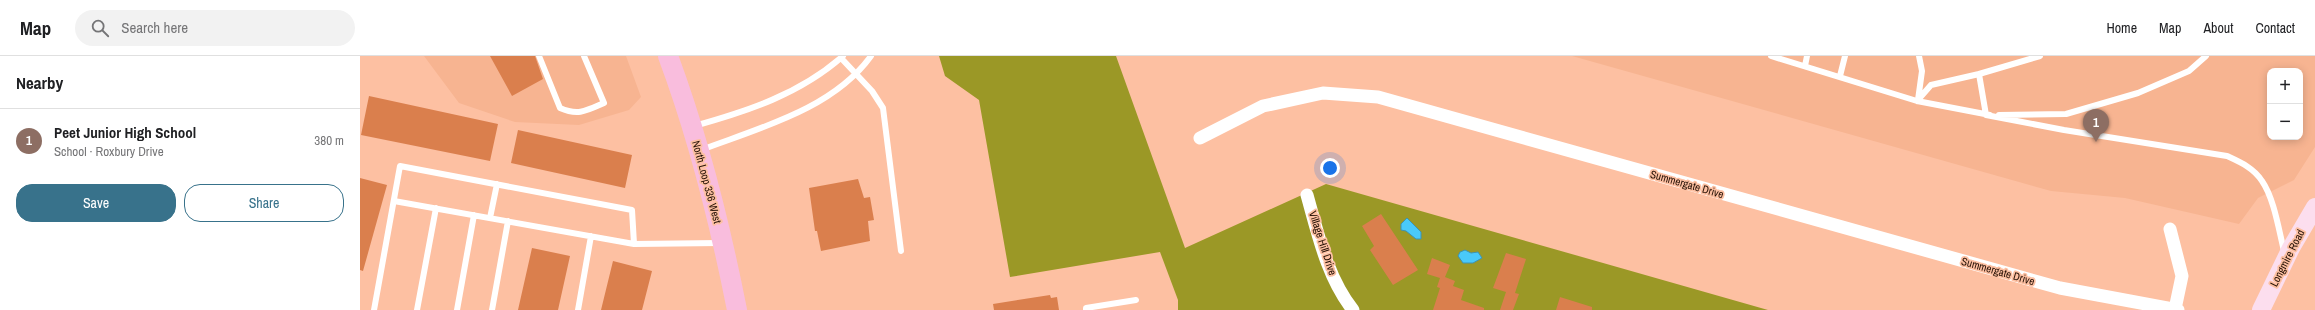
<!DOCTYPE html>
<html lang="en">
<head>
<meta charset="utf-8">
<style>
  body { margin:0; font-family:"Archivo Narrow",sans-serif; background:#f2f2f2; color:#202124 }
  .controls { position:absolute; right:12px; top:12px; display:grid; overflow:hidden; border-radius:8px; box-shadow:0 2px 10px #0003 }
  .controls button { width:36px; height:36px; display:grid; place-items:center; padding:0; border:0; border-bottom:1px solid #e0e0e0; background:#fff; color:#202124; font:20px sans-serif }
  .you { position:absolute; left:970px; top:112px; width:14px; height:14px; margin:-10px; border:3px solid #fff; border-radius:50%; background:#1a73e8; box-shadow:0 0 0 6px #1a73e833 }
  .badge { display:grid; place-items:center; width:26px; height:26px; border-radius:50%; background:#38728b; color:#fff; font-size:13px; font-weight:700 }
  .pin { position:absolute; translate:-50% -33px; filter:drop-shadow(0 1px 2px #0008) }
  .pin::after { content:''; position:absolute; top:21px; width:14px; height:12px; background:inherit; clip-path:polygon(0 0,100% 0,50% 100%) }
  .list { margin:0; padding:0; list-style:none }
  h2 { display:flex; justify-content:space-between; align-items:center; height:52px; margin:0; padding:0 16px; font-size:17px }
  h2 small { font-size:13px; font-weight:400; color:#757577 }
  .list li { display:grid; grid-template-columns:26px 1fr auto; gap:12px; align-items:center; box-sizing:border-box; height:64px; padding:0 16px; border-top:1px solid #e0e0e0 }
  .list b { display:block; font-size:15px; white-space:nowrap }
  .list p { margin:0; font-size:13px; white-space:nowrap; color:#757577 }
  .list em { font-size:13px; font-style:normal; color:#757577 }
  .actions { display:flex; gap:8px; padding:12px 16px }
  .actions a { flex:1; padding:9px 0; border:1px solid #38728b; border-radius:16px; text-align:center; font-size:14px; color:#38728b }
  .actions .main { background:#38728b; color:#fff }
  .icon { flex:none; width:22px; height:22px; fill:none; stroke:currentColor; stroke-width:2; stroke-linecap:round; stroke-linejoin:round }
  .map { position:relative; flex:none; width:1955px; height:254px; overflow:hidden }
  header { display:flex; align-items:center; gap:24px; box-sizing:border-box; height:56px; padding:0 20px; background:#fff; border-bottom:1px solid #e0e0e0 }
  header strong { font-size:19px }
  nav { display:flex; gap:22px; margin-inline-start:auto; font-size:14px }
  .search { width:280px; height:36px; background:#f2f2f2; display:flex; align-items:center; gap:10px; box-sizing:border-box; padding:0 14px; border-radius:22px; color:#757577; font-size:15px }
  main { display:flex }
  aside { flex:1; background:#fff }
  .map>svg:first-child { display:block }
</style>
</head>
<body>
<header>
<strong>Map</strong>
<div class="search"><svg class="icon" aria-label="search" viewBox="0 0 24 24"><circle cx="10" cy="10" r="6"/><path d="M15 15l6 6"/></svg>Search here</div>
<nav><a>Home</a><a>Map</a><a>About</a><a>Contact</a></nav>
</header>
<main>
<aside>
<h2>Nearby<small></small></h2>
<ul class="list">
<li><span class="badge" style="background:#8d6e63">1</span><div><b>Peet Junior High School</b><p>School · Roxbury Drive</p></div><em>380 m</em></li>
</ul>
<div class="actions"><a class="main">Save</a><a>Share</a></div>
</aside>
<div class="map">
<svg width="1955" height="254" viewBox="0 0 1955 254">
  <rect width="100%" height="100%" fill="#fdc0a2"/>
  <path fill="#f7b491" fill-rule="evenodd" d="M 64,0 L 266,0 L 281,41 L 269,54 L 219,69 L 155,66 L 99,47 Z
    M 1212,0 L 1955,0 L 1955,91 L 1934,124 L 1898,142 L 1879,168 L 1765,142 L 1691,135 ZM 1910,15 L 1940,15 L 1940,81 L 1910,81 Z"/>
  <path fill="#9b9826" d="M 579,0 L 756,0 L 825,192 L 966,128 L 1408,254 L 818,254 L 818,244 L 800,196 L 650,221 L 619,44 L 585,20 Z"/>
  <path fill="#49c9fa" stroke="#3e92b0" d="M 1047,162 L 1061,176 L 1061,183 L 1056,183 L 1046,175 L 1041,174 L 1041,168 Z
    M 1105,194 L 1111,197 L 1118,196 L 1122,202 L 1113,207 L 1103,207 L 1098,200 L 1100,196 Z"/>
  <path fill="#da7f4d" d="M 130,0 L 175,0 L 183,23 L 152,40 Z
    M 9,40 L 138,68 L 130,105 L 1,79 Z
    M 158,74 L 272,99 L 265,132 L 151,107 Z
    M 0,122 L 27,129 L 3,215 L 0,214 Z
    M 498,123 L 504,142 L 510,141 L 514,164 L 508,165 L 510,185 L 461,195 L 457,175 L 455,175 L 449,132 Z
    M 1021,158 L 1058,214 L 1033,229 L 1010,194 L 1014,190 L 1002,170 Z
    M 172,192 L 210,200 L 198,254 L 158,254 Z
    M 1146,197 L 1166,203 L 1155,237 L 1159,238 L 1153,254 L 1140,254 L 1146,236 L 1133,232 Z
    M 1072,202 L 1090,209 L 1085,221 L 1095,225 L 1093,230 L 1104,234 L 1101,244 L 1124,252 L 1124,254 L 1073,254 L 1080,232 L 1077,231 L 1080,222 L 1067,218 Z
    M 253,205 L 292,215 L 282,254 L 241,254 Z
    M 690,239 L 691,242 L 697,241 L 699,254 L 634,254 L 633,248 Z
    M 1200,241 L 1232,251 L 1232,254 L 1196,254 Z"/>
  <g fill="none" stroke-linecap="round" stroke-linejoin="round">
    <path stroke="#fff" stroke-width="6" d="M 179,0 L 200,52 C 218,60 226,55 244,47 L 224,0
      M 1411,0 L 1557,45 L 1630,59
      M 1680,0 L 1619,18 L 1626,59 L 1704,74 L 1867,100 C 1880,106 1894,112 1902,125 C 1914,142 1919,175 1924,195
      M 481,2 L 512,35 L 523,52 L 541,195
      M 1445,10 L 1447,0
      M 1480,20 L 1485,0
      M 1558,44 L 1562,15 L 1559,0
      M 1557,45 L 1571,29 L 1619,18
      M 1639,59 L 1706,58 L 1778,37 L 1829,15 L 1846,0
      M 334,70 C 388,55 440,38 483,0
      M 341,94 C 399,72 473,53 511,0
      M 34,145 L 274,188 L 360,187
      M 130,162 L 137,128
      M 14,254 L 40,110 L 272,154 L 274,188
      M 57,254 L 76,152
      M 97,254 L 114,159
      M 132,254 L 148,165
      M 218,254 L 231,180
      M 726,254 L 726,252 L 776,244"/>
    <path stroke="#fff" stroke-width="13" d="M 840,82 L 903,50 L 963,37 L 1018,41 L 1700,232 L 1818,254
      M 947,139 C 958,178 967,221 993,254
      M 1810,173 L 1822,220 L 1815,253"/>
    <path stroke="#fcdeee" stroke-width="18" d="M 1901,254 L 1931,192 L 1955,151"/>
    <path stroke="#f9bddd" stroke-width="20" d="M 308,0 C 339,83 360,168 377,254"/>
  </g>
  <g text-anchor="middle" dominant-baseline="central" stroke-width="3.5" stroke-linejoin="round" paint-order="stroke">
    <g font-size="11" fill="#251005" stroke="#fdc0a2">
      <text transform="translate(347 126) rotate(75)">North Loop 336 West</text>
      <text transform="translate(1327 128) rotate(16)">Summergate Drive</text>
      <text transform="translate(963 187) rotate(72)">Village Hill Drive</text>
      <text transform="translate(1927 202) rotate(-63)">Longmire Road</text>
      <text transform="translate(1638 215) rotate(16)">Summergate Drive</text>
    </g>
  </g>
</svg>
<div class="controls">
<button>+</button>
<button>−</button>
</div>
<div class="you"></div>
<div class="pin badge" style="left:1736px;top:86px;background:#8d6e63">1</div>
</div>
</main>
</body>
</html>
